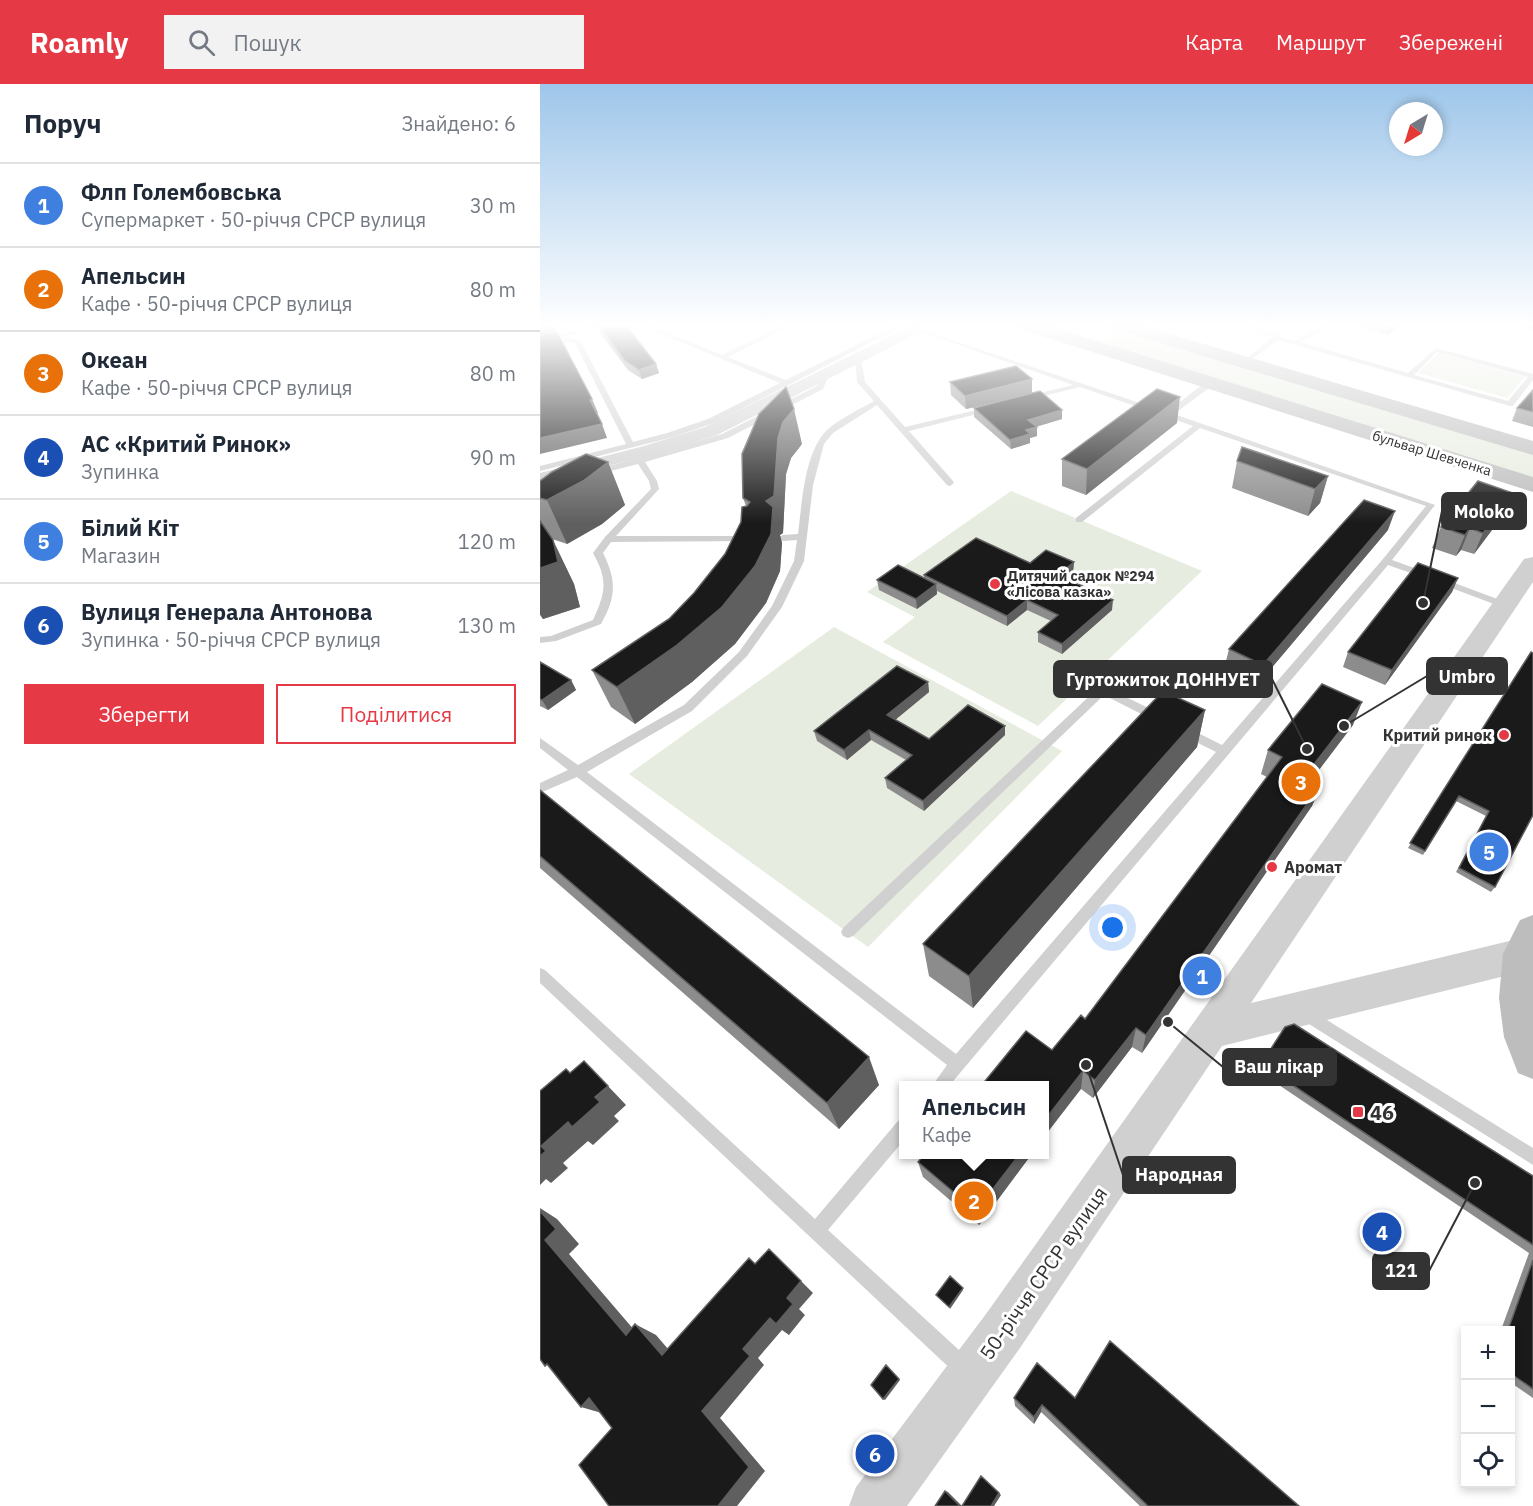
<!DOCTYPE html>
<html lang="uk">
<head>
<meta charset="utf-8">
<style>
  body { margin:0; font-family:"IBM Plex Sans",sans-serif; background:#f2f2f3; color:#1f2937 }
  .controls { position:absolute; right:18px; bottom:18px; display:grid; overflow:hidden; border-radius:0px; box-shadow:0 3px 9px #0003 }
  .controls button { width:54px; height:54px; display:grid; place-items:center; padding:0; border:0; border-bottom:2px solid #e0e1e3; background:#fff; color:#1f2937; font:30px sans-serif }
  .compass { position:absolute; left:849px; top:18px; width:54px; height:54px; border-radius:50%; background:#fff; box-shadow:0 3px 9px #0003; rotate:218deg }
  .you { position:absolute; left:573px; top:844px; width:21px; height:21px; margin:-15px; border:4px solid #fff; border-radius:50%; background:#1a73e8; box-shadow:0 0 0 9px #1a73e833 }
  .badge { display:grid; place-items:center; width:39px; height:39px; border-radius:50%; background:#e63946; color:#fff; font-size:20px; font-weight:700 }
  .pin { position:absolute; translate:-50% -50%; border:3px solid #fff; box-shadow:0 2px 6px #0006 }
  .popup { position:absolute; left:359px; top:997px; width:150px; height:78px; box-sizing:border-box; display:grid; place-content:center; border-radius:0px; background:#fff; filter:drop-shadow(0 2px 4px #0005); font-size:20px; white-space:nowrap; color:#747a83 }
  .popup b { font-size:22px; color:#1f2937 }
  .popup::after { content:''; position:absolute; left:50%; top:100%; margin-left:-12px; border:12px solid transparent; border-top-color:#fff }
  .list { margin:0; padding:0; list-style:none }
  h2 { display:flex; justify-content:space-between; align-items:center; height:78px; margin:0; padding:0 24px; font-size:26px }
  h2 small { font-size:20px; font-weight:400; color:#747a83 }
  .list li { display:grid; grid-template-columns:39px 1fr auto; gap:18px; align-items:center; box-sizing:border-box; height:84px; padding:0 24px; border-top:2px solid #e0e1e3 }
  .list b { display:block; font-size:22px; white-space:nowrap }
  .list p { margin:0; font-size:20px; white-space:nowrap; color:#747a83 }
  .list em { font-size:20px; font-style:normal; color:#747a83 }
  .actions { display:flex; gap:12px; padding:18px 24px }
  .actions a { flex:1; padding:14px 0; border:2px solid #e63946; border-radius:0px; text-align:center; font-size:21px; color:#e63946 }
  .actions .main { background:#e63946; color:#fff }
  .icon { flex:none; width:33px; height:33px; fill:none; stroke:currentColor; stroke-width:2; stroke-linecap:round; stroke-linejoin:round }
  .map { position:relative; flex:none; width:993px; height:1422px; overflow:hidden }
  header { display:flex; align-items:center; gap:36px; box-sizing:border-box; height:84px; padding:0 30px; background:#e63946; color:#fff }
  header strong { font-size:28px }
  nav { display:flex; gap:33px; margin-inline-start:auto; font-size:21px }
  .search { width:420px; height:54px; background:#f2f2f3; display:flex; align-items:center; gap:15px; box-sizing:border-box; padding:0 21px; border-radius:0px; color:#747a83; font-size:22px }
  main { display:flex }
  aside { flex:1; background:#fff }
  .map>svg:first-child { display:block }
</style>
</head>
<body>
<header>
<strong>Roamly</strong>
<div class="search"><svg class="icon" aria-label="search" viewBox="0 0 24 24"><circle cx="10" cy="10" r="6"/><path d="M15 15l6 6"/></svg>Пошук</div>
<nav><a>Карта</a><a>Маршрут</a><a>Збережені</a></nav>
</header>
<main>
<aside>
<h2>Поруч<small>Знайдено: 6</small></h2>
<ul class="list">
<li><span class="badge" style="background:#3f7fe0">1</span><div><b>Флп Голембовська</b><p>Супермаркет · 50-річчя СРСР вулиця</p></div><em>30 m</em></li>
<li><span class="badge" style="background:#e8710a">2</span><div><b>Апельсин</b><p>Кафе · 50-річчя СРСР вулиця</p></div><em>80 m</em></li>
<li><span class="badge" style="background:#e8710a">3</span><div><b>Океан</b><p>Кафе · 50-річчя СРСР вулиця</p></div><em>80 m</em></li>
<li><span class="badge" style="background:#1a4fb4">4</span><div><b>АС «Критий Ринок»</b><p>Зупинка</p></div><em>90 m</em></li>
<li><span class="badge" style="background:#3f7fe0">5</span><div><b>Білий Кіт</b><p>Магазин</p></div><em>120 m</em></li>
<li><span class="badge" style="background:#1a4fb4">6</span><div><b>Вулиця Генерала Антонова</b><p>Зупинка · 50-річчя СРСР вулиця</p></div><em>130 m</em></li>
</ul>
<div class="actions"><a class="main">Зберегти</a><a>Поділитися</a></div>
</aside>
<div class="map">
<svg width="993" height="1422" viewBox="0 0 993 1422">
  <rect width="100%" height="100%" fill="#fff"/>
  <path fill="#e6ecdf" d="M 582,247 L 993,369 L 993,393 L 570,262 L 563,256 L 569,250 Z
    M 899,269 L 985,293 L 967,314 L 878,289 Z
    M 471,407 L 662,487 L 498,642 L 343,558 L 375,533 L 327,508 Z
    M 294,543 L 522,667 L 328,863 L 89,690 Z"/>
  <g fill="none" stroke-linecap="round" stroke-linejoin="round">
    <path fill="#d0d0d0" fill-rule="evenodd" d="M 56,240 L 68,240 L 23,253 L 20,251 Z
      M 97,240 L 107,240 L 182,271 L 245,240 L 254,240 L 188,273 L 246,296 L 358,240 L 367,240 L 174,339 L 133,353 L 0,387 L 0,382 L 86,360 L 35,259 L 29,258 L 0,264 L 0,260 L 29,254 L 40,256 L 93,358 L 127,349 L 168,335 L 240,299 Z
      M 695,240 L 706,240 L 738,250 L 740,253 L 754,257 L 787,240 L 796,240 L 760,258 L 868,289 L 896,264 L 993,290 L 993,296 L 973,322 L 970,322 L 738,256 L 704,281 L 702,280 L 702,278 L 733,253 ZM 897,268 L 988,293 L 968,317 L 874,291 Z
      M 373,243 L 627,328 L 667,297 L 673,297 L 673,301 L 634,330 L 895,421 L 852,476 L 888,489 L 888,493 L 882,493 L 848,481 L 409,1002 L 392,1002 L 407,981 L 37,693 L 0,709 L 0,699 L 28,686 L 0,664 L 0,654 L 38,681 L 144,621 L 199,568 L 232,522 L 254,477 L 257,456 L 243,457 L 238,454 L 243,451 L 258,450 C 262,420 264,370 286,347 C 297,336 320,325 334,317 L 317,298 L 315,273 L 321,274 L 325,298 L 365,343 L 453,322 L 453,326 L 369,347 L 413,397 L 414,399 L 410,402 L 407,401 L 337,321 L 293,349 L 284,360 L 273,401 L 264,477 L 242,523 L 207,572 L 152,627 L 47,688 L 416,970 L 676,668 L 642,651 L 640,648 L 642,645 L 650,645 L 682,661 L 843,475 L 886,422 L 660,344 L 542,438 L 536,438 L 536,434 L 653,342 L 540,303 L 487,316 L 487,312 L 533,301 L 373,245 Z
      M 282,289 L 289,291 L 283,305 L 188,354 L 105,378 L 117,397 L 119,405 L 76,452 L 209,452 L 214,455 L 212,457 L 71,458 L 63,469 C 77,497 76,513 61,540 L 16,557 L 0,559 L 0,553 L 11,552 L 53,536 C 66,508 68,496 53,469 L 65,453 L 111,405 L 109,397 L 98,380 L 55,391 L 52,391 L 52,387 L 182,350 L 277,302 Z
      M 901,494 L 968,519 L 970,521 L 968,523 L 962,523 L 898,499 L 898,495 Z
      M 563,602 L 621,630 L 623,633 L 617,637 L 613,636 L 564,611 L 313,852 L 308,854 L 303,852 L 301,848 L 303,844 L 559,603 Z
      M 0,884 L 5,886 L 275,1135 L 358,1037 L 364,1035 L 364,1056 L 288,1146 L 431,1277 L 433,1284 L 431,1291 L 424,1293 L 417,1291 L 0,899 Z
      M 766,923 L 993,1064 L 993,1081 L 761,935 L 759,930 L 761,925 Z"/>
    <path fill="#d0d0d0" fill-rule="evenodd" d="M 369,240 L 385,240 L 367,255 L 177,351 L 116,370 L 0,399 L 0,389 L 104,362 L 165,343 L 357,249 Z"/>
    <path fill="#d0d0d0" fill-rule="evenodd" d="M 993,473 L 993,498 L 711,919 L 982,854 L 993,853 L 993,885 L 682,962 L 480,1264 L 367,1422 L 309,1422 L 316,1403 L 446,1230 L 984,475 Z"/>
    <path fill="#bdbdbd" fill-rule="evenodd" d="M 474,240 L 503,240 L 993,393 L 993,408 L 477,244 Z
      M 566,240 L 596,240 L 993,357 L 993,371 L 569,244 Z
      M 993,831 L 993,995 L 978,989 L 964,953 L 959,914 L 963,870 L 980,836 Z"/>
  </g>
  <path fill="#8c8c8c" d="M 58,240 L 116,280 L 119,289 L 102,295 L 88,286 L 60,249 Z
    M 810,240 L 860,240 L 848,251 Z
    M 978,240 L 993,240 L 993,246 Z
    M 492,295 L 492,309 L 426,325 L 411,311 L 410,298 Z
    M 993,306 L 993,343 L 972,337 L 977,324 Z
    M 434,324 L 522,335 L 496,343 L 497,352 L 490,354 L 490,359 L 471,365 L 434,333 Z
    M 637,339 L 546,411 L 522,402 L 522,375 Z
    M 262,360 L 251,374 L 246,390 L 243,449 L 240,451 L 242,459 L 240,487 L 226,519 L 195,560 L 152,598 L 95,640 L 71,623 L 52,586 L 129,535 L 154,509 L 185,470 L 201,438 L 206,422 L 203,414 Z
    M 697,377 L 788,392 L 780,419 L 768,432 L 692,404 Z
    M 68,378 L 85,421 L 62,440 L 27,460 L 12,455 L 34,500 L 40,523 L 3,535 L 0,531 L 0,397 Z
    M 973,409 L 964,430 L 934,470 L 921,466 L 916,472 L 892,464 L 901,443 Z
    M 848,446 L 718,600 L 684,585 L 689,565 Z
    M 534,478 L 533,488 L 526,494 L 572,526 L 522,570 L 498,558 L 498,548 L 511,537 L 487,526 L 467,542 L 397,507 L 397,510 L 377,525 L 339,506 L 337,496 L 384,494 L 384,491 L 490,479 Z
    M 918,494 L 912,508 L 845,601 L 803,583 L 808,568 Z
    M 993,569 L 955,803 L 951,808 L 916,788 L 946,732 L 916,717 L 883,771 L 868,764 Z
    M 0,578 L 31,596 L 36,606 L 8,626 L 0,622 Z
    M 388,598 L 389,608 L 355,636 L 389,655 L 465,651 L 384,727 L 347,704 L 345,694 L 366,676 L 331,656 L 307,676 L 277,657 L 274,647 Z
    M 665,626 L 657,663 L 433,924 L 389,892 L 383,860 Z
    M 813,641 L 772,695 L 781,700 L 772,722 L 602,969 L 592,963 L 553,1014 L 541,1005 L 512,966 L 545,935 L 727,693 L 721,690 L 728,666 Z
    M 0,706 L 339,1001 L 299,1045 L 0,784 Z
    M 721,980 L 993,1092 L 993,1314 L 970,1298 L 970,1246 L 961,1246 L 989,1169 L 718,987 Z
    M 491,1071 L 439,1141 L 383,1093 L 378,1078 Z
    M 474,1314 L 535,1314 L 759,1422 L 600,1422 L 501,1328 L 494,1340 L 475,1322 Z"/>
  <path fill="#5f5f5f" d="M 851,240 L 860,240 L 848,251 Z
    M 13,241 L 19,254 L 0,258 L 0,243 Z
    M 116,280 L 119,289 L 102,295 L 99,286 Z
    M 492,295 L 492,309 L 426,325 L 425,312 Z
    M 640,313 L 637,339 L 546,411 L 547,385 Z
    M 52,315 L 58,329 L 55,330 L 50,316 Z
    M 254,325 L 262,360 L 251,374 L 246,390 L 243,449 L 240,451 L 242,459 L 240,487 L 226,519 L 195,560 L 152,598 L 95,640 L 77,603 L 137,561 L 226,417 L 238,354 L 243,338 Z
    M 522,326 L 522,335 L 488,345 L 488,336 Z
    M 62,340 L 67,354 L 0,370 L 0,354 Z
    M 497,343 L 497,352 L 490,354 L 490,359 L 471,365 L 470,356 L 486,346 Z
    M 68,378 L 85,421 L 62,440 L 27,460 L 7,416 Z
    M 788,392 L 780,419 L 768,432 L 775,405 Z
    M 973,409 L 964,430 L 934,470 L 943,449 Z
    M 855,427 L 848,446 L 718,600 L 723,581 Z
    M 930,444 L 921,466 L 916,472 L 925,451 Z
    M 13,456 L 34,500 L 40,523 L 3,535 L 0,530 L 0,484 Z
    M 534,478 L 533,488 L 518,501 L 518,491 Z
    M 918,494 L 912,508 L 845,601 L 852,586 Z
    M 396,500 L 397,510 L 377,525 L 376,515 Z
    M 487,516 L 487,526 L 467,542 L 467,532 Z
    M 573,516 L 572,526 L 522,570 L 522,560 Z
    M 31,596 L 36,606 L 8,626 L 2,616 Z
    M 388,598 L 389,608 L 349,641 L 347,631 Z
    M 822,618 L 813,641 L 757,715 L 765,692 Z
    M 665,626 L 657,663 L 433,924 L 429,892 Z
    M 465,642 L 465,651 L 384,727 L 383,717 Z
    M 329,646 L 331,656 L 307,676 L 304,666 Z
    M 781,700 L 772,722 L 602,969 L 606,951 Z
    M 596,944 L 592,963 L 553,1014 L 555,996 Z
    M 329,973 L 339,1001 L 299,1045 L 287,1019 Z
    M 543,987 L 541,1005 L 504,1053 L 504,1037 Z
    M 68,1002 L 86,1021 L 74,1032 L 79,1037 L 53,1061 L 48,1057 L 23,1079 L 28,1084 L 11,1099 L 6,1095 L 0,1101 L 0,1072 L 1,1062 Z
    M 479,1071 L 491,1071 L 439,1141 L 436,1127 Z
    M 0,1124 L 17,1135 L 39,1160 L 29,1170 L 107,1261 L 86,1251 L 5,1156 Z
    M 261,1197 L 273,1209 L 259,1225 L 265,1231 L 249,1251 L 242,1246 L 218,1274 L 224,1281 L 180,1334 L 225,1387 L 197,1422 L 178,1422 L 162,1327 L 203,1265 Z
    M 423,1204 L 423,1206 L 410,1225 L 409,1223 Z
    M 95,1240 L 116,1251 L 141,1280 L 122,1271 Z
    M 359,1295 L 360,1296 L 345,1316 L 343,1315 Z
    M 49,1314 L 65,1330 L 41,1323 Z
    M 502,1321 L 501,1328 L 494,1340 L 494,1333 Z
    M 405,1407 L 408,1408 L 422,1422 L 420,1422 Z
    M 459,1409 L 461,1411 L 454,1422 L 451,1422 Z"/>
  <path fill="#1a1a1a" stroke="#5f5f5f" stroke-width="1.5" d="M 0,240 L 13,240 L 13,241 L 0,243 Z
    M 58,240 L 85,240 L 116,280 L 99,286 L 85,277 Z
    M 17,248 L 52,315 L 50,316 L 62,340 L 0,354 L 0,252 Z
    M 476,282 L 492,295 L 425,312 L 410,298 Z
    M 246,303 L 254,325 L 243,338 L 238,354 L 234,412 L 226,417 L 233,423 L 231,450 L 215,482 L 182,523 L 137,561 L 77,603 L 52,586 L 129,535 L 154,509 L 185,470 L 201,438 L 202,423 L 207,422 L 210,418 L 203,414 L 202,370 L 219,330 Z
    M 617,305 L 640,313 L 547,385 L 522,375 Z
    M 993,306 L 993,328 L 977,324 Z
    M 500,307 L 522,326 L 488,336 L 497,343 L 486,346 L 490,350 L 470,356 L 434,324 Z
    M 702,363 L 788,392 L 775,405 L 697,377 Z
    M 46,370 L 68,378 L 43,397 L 7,416 L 0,414 L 0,397 L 12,388 Z
    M 938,397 L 973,409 L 943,449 L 930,444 L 925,451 L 901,443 Z
    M 824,416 L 855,427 L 723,581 L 689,565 Z
    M 0,437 L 13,456 L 18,478 L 0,484 Z
    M 436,454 L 490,479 L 506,466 L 534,478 L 518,491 L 573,516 L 522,560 L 498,548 L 518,531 L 487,516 L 467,532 L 384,491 Z
    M 878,479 L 918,494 L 852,586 L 808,568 Z
    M 358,481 L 396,500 L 376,515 L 337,496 Z
    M 991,568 L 993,569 L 993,731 L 955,803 L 919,784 L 949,727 L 919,712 L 885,767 L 870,759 Z
    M 0,578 L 31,596 L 2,616 L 0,615 Z
    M 357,582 L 388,598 L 347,631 L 389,655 L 428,621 L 465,642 L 383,717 L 345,694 L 372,671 L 329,646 L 304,666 L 274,647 Z
    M 782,600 L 822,618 L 765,692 L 781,700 L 606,951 L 596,944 L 555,996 L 543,987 L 504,1037 L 504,1002 L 441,1002 L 486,947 L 512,966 L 541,931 L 545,935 L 742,673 L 728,666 Z
    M 623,607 L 665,626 L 429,892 L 383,860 Z
    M 0,706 L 329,973 L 287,1019 L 0,772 Z
    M 754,940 L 993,1092 L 993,1161 L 721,980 L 745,943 Z
    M 44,977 L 68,1002 L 55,1013 L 60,1018 L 32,1043 L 28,1038 L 1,1062 L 6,1067 L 0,1072 L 0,1007 L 26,985 L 30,989 Z
    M 384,1071 L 479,1071 L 436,1127 L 378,1078 Z
    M 0,1127 L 16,1145 L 5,1156 L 86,1251 L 95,1240 L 122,1271 L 209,1174 L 215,1180 L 229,1165 L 261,1197 L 247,1214 L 253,1220 L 236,1240 L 230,1234 L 203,1265 L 210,1272 L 162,1327 L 209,1383 L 178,1422 L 69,1422 L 39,1381 L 72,1344 L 49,1314 L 41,1323 L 7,1280 L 5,1282 L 0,1275 Z
    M 993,1176 L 993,1305 L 970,1289 L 970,1246 L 968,1246 Z
    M 410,1192 L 423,1204 L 409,1223 L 396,1211 Z
    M 570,1257 L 759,1422 L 608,1422 L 502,1321 L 494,1333 L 474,1314 L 497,1279 L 535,1314 Z
    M 346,1281 L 359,1295 L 343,1315 L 331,1301 Z
    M 441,1392 L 459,1409 L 451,1422 L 422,1422 Z
    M 405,1407 L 420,1422 L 395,1422 Z"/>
  <linearGradient id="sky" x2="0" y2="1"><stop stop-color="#9ec6ea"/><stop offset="0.55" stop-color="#fff"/><stop offset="1" stop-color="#fff" stop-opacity="0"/></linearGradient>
  <rect width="993" height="439" fill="url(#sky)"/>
  <g fill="#e63946" stroke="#fff" stroke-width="2">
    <circle cx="455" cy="500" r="6"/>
    <circle cx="964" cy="651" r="6"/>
    <circle cx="732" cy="783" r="6"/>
    <rect x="812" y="1022" width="12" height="12" rx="3"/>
  </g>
  <g text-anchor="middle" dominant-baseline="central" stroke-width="6" stroke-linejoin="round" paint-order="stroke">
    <g font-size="14" fill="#333" stroke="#fff">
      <text transform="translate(892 369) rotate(17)">бульвар Шевченка</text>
    </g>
    <g font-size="14" font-weight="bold" fill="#333" stroke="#fff" text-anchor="start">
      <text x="467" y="492">Дитячий садок №294<tspan x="467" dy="16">«Лісова казка»</tspan></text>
    </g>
    <g font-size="16" font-weight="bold" fill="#333" stroke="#fff" text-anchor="end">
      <text x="952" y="651">Критий ринок</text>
      <text x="744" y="783" text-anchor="start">Аромат</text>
    </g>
    <g font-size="20" font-weight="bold" fill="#333" stroke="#fff" text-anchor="start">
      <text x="830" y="1028">46</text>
    </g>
    <g font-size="20" fill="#333" stroke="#fff">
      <text transform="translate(503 1189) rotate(-55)">50-річчя СРСР вулиця</text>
    </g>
  </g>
  <path fill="none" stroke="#333" stroke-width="2" d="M883 519L902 427M804 642L887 592M767 665L732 595M628 938L683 983M546 981L583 1091M935 1099L889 1187"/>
  <g fill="#333" stroke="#fff" stroke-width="2">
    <circle cx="883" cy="519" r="6"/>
    <circle cx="804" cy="642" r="6"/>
    <circle cx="767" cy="665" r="6"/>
    <circle cx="628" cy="938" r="6"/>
    <circle cx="546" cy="981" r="6"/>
    <circle cx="935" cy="1099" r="6"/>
  </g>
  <g fill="#333" stroke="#333" stroke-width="2">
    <rect x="902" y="409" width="84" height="36" rx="6"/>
    <rect x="887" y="574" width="80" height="36" rx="6"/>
    <rect x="514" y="577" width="218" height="36" rx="6"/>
    <rect x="683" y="965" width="113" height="36" rx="6"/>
    <rect x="583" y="1073" width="112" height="36" rx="6"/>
    <rect x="833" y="1169" width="56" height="36" rx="6"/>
  </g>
  <g font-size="18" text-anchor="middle" font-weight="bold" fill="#fff">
    <text x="944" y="434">Moloko</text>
    <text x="927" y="599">Umbro</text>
    <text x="623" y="602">Гуртожиток ДОННУЕТ</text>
    <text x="739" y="989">Ваш лікар</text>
    <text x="639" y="1097">Народная</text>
    <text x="861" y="1193">121</text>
  </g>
</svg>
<div class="controls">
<button>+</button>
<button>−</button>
<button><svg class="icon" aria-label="locate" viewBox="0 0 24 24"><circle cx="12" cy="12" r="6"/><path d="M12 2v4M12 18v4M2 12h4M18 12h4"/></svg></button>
</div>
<svg class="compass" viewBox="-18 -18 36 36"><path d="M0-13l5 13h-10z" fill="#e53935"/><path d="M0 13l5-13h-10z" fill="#747a83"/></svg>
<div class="you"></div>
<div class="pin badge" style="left:662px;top:892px;background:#3f7fe0">1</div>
<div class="pin badge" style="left:434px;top:1117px;background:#e8710a">2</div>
<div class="popup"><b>Апельсин</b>Кафе</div>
<div class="pin badge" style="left:761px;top:698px;background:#e8710a">3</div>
<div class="pin badge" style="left:842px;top:1148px;background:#1a4fb4">4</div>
<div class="pin badge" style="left:949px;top:768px;background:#3f7fe0">5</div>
<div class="pin badge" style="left:335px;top:1370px;background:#1a4fb4">6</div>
</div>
</main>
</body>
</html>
